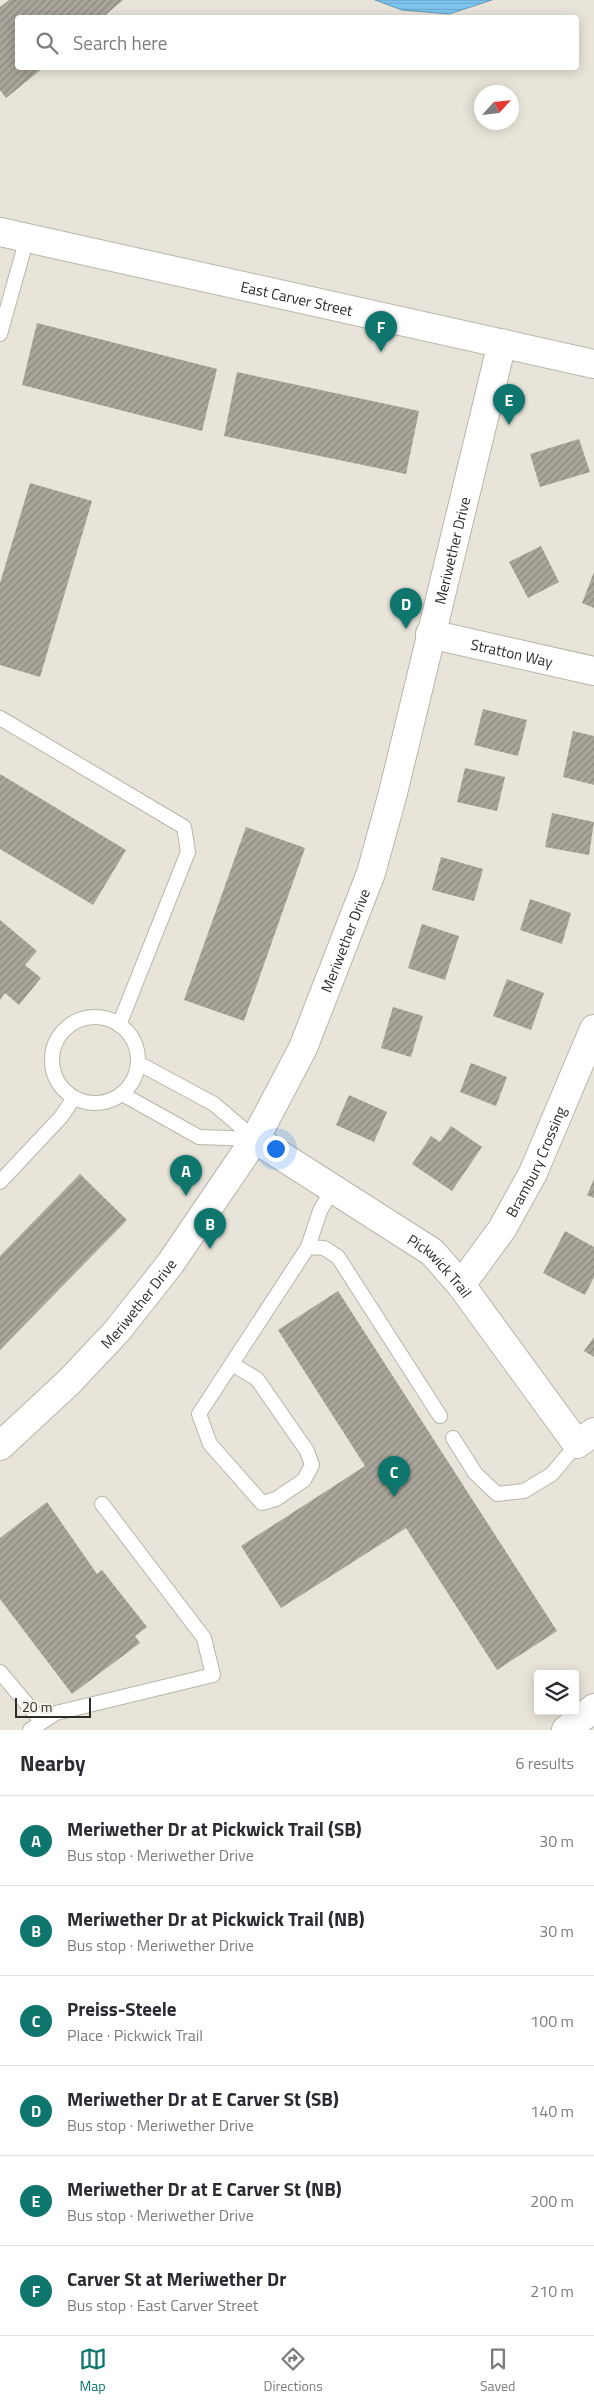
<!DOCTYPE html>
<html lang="en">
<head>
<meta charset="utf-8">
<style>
  body { margin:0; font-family:"Titillium Web",sans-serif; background:#f7f7f7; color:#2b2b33 }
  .controls { position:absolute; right:15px; bottom:15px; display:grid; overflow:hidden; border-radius:5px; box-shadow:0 2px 12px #0003 }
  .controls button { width:45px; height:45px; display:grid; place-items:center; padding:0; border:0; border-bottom:1px solid #e1e1e2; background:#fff; color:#2b2b33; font:25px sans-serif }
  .compass { position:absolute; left:474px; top:85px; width:45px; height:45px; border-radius:50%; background:#fff; box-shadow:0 2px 12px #0003; rotate:63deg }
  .scale { position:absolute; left:15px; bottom:12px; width:76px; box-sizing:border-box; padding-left:5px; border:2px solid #2c2b26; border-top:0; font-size:14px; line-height:18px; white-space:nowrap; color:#2c2b26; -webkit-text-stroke:4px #f6f1e6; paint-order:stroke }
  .you { position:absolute; left:275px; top:1148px; width:18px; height:18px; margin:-12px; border:4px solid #fff; border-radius:50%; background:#1a73e8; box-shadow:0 0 0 8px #1a73e833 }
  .badge { display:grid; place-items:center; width:32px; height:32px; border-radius:50%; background:#0f766e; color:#fff; font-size:16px; font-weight:700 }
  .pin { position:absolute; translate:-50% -41px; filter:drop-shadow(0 1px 2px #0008) }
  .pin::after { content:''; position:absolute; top:26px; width:18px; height:15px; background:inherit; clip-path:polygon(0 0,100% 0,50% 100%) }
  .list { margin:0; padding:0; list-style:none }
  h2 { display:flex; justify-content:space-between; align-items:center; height:65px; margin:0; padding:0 20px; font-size:21px }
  h2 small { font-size:16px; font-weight:400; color:#7c7c81 }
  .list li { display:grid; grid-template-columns:32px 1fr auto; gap:15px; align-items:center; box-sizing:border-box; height:90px; padding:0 20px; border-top:1px solid #e1e1e2 }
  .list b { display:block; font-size:19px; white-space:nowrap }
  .list p { margin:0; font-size:16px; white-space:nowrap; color:#7c7c81 }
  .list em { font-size:16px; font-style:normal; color:#7c7c81 }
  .icon { flex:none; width:28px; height:28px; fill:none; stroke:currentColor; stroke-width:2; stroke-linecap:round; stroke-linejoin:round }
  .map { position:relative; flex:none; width:594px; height:1730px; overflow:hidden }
  .search { position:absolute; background:#fff; box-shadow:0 2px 12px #0003; left:15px; right:15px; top:15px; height:55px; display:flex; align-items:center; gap:12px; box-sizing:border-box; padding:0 18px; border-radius:5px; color:#7c7c81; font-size:19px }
  .sheet { height:605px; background:#fff }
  nav { display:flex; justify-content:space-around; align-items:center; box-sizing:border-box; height:70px; border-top:1px solid #e1e1e2; background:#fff; font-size:14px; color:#7c7c81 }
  nav a { display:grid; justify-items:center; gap:2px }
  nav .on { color:#0f766e }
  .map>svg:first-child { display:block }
</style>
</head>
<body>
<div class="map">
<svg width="594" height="1730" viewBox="0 0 594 1730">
  <defs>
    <pattern id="water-rules" width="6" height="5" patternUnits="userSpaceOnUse" patternTransform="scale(1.25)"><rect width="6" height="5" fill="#7dc7f3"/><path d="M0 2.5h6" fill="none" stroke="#6cabd0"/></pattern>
    <pattern id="building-hatch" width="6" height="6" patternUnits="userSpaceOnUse" patternTransform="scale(1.25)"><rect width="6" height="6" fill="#aaa69b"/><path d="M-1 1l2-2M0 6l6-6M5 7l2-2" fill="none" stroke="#8b877e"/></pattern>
  </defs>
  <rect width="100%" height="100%" fill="#e8e4d9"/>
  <path fill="url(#water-rules)" stroke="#6598b6" d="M 375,0 L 492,0 L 449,14 L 402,10 Z"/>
  <path fill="url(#building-hatch)" d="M 9,0 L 123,0 L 102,18 L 18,18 L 18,68 L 43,68 L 6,98 L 0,90 L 0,7 Z
    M 37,323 L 217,369 L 202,431 L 22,385 Z
    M 237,372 L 419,411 L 406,474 L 224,436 Z
    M 579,439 L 590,472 L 540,487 L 530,454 Z
    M 30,483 L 92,501 L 40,677 L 0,665 L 0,583 Z
    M 541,546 L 559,582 L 528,598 L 509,562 Z
    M 594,572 L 594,608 L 582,603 Z
    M 483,709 L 527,720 L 518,756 L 474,745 Z
    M 573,731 L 594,736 L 594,785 L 563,777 Z
    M 465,768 L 505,777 L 497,811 L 457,802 Z
    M 0,774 L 126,850 L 93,905 L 0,849 Z
    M 552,813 L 594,822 L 589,855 L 545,847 Z
    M 246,827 L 305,848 L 244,1021 L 184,1000 Z
    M 441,857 L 483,869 L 474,901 L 432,890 Z
    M 530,899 L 571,913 L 562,944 L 520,930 Z
    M 0,920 L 37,951 L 25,965 L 41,978 L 19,1005 L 5,993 L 0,1000 Z
    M 422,924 L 459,936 L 445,980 L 408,968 Z
    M 507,979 L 544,993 L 531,1030 L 493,1016 Z
    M 393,1007 L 423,1016 L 411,1057 L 381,1048 Z
    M 471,1063 L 507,1077 L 496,1106 L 460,1092 Z
    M 349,1095 L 387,1112 L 374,1142 L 336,1125 Z
    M 451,1126 L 482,1147 L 452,1191 L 412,1164 L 431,1136 L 440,1142 Z
    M 80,1174 L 127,1220 L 0,1350 L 0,1256 Z
    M 594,1179 L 594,1198 L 587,1195 Z
    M 565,1231 L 594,1247 L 594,1277 L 585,1295 L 543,1273 Z
    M 338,1291 L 557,1631 L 497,1670 L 406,1528 L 281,1608 L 241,1546 L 365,1466 L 278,1330 Z
    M 594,1337 L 594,1357 L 584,1351 Z
    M 47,1502 L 97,1574 L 102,1570 L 147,1627 L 135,1636 L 140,1643 L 72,1694 L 0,1599 L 0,1538 Z"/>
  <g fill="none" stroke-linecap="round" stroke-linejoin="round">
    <g stroke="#b9b5aa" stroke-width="16">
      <path id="service" d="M 0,334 L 27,238
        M 0,718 L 184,827 L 188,852 L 119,1025
        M52 1060a43 43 0 1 1 86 0a43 43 0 1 1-86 0Z
        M 138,1063 L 214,1104 L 255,1139
        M 122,1094 L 199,1137 L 255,1139
        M 0,1182 L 61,1117 L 74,1098
        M 308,1247 L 324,1248 L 338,1257 L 440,1416
        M 232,1364 L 257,1379 L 307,1451 L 312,1465 L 304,1480 L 276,1499 L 262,1503 L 210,1444 L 199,1414 L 308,1247 L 320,1211 L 333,1188
        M 453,1438 L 475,1473 L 497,1494 L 524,1491 L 552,1474 L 577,1444
        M 0,1672 L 42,1722
        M 30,1730 L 56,1713 L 213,1675 L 204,1638 L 102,1504"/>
    </g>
    <g stroke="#b9b5aa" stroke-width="30">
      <g id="minor">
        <path id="s1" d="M 430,634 L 594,671"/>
        <path id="s2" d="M 255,1139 L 432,1252 L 461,1285 L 577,1444 L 594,1432"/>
        <path id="s3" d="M 461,1285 L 502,1229 L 533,1173 L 594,1029"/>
        <path id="s4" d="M 0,1446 L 69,1382 L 117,1331 L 170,1264 L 255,1139 L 303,1048 L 371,873 L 393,793 L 502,343"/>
      </g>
    </g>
    <g stroke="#b9b5aa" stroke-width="30">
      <g id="tertiary">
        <path id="s5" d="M 0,232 L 594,364"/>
        <path d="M 566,1730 L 594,1708"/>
      </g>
    </g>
    <use href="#service" stroke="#fff" stroke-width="14"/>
    <use href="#minor" stroke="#fff" stroke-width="28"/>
    <use href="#tertiary" stroke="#fff" stroke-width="28"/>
  </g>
  <g text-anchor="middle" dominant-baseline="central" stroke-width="4" stroke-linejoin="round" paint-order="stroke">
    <g font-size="15" fill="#2c2b26" stroke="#f6f1e6">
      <text stroke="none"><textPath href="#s5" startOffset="304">East Carver Street</textPath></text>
      <text stroke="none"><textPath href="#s4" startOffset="1024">Meriwether Drive</textPath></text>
      <text stroke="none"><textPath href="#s1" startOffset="84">Stratton Way</textPath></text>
      <text stroke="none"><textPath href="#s4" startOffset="619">Meriwether Drive</textPath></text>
      <text stroke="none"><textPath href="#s3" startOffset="145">Brambury Crossing</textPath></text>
      <text stroke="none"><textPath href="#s2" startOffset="225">Pickwick Trail</textPath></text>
      <text stroke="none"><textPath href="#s4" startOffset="199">Meriwether Drive</textPath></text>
    </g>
  </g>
</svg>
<div class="controls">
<button><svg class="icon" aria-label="layers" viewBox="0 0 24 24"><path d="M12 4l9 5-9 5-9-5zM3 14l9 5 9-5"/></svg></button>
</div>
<svg class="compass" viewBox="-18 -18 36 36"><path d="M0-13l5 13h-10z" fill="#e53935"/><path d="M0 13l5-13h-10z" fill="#7c7c81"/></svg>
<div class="scale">20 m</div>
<div class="you"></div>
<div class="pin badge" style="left:186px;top:1196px">A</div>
<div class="pin badge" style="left:210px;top:1249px">B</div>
<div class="pin badge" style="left:394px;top:1497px">C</div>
<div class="pin badge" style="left:406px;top:629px">D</div>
<div class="pin badge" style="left:509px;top:425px">E</div>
<div class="pin badge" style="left:381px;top:352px">F</div>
<div class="search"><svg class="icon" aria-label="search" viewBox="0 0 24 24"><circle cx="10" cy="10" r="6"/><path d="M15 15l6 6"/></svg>Search here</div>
</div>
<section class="sheet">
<h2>Nearby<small>6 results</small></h2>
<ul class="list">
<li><span class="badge">A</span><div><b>Meriwether Dr at Pickwick Trail (SB)</b><p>Bus stop · Meriwether Drive</p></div><em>30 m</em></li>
<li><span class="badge">B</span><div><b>Meriwether Dr at Pickwick Trail (NB)</b><p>Bus stop · Meriwether Drive</p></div><em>30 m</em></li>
<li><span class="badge">C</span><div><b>Preiss-Steele</b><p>Place · Pickwick Trail</p></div><em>100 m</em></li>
<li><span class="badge">D</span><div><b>Meriwether Dr at E Carver St (SB)</b><p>Bus stop · Meriwether Drive</p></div><em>140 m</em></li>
<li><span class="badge">E</span><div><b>Meriwether Dr at E Carver St (NB)</b><p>Bus stop · Meriwether Drive</p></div><em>200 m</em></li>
<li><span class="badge">F</span><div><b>Carver St at Meriwether Dr</b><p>Bus stop · East Carver Street</p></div><em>210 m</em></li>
</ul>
</section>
<nav>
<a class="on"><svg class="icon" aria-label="map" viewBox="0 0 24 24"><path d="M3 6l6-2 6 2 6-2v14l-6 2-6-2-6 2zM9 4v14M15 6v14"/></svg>Map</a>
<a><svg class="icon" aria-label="directions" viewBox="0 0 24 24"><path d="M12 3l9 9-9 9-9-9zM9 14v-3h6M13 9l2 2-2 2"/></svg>Directions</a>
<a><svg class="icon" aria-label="saved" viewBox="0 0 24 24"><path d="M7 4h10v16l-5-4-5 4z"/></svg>Saved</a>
</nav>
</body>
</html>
